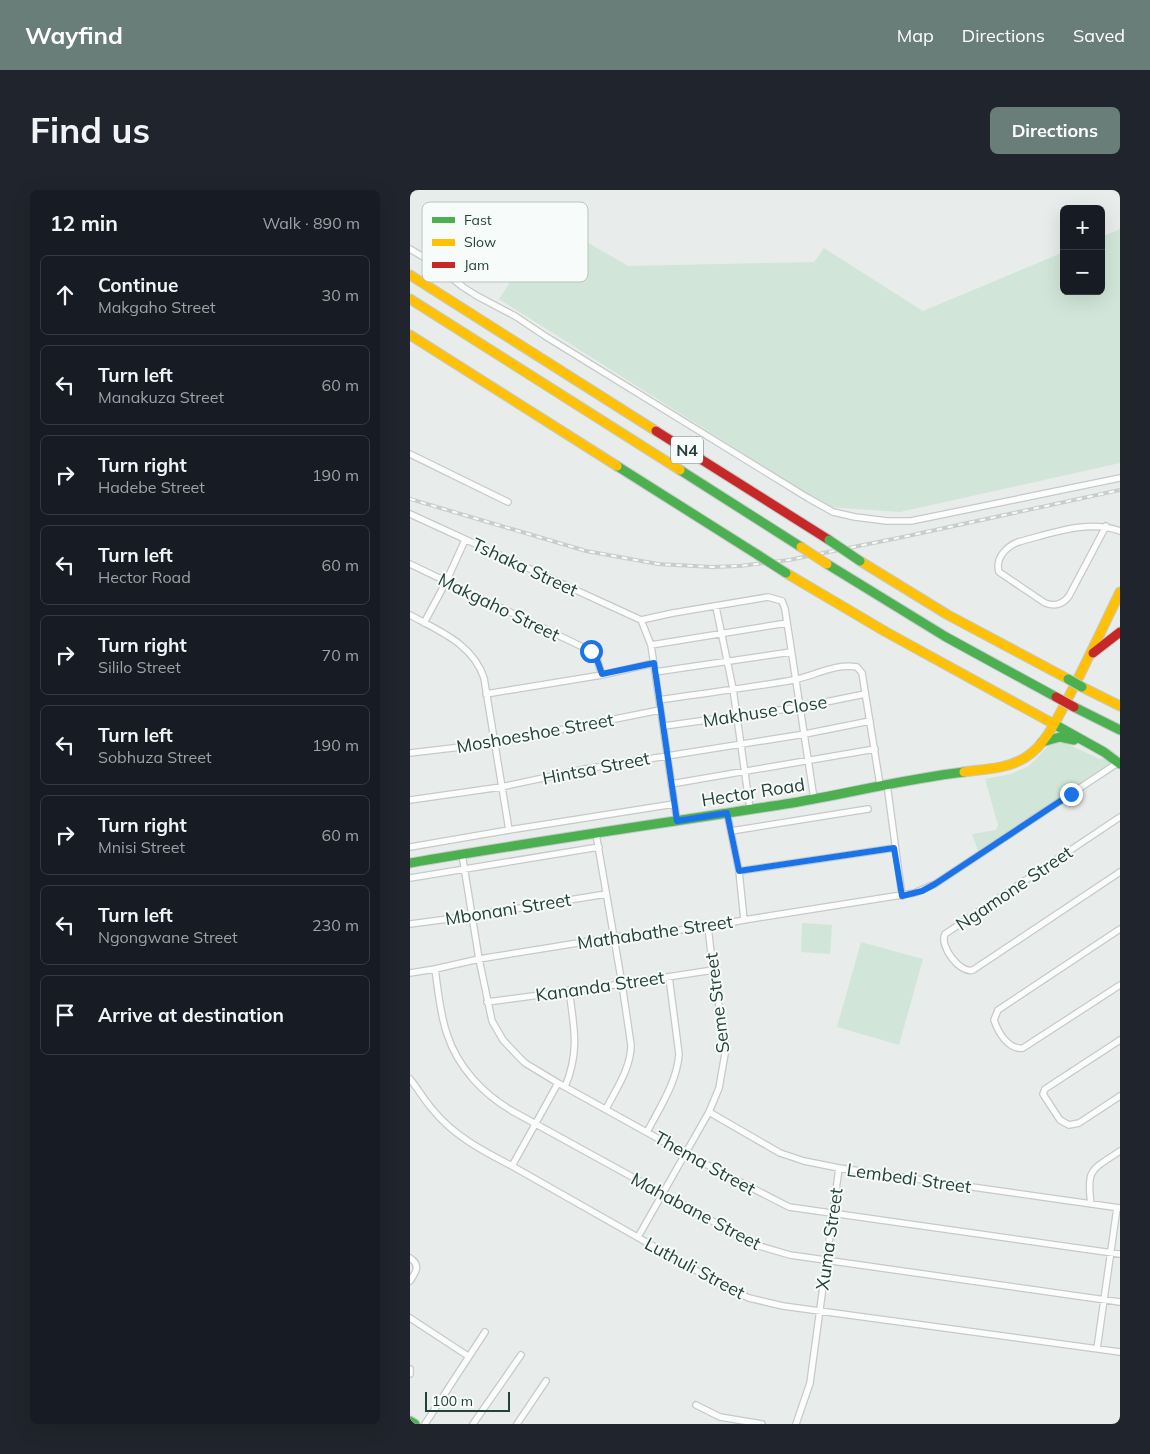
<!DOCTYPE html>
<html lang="en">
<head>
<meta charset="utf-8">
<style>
  body { margin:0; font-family:Mulish,sans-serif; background:#20242c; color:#f1f3f6 }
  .controls { position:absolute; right:15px; top:15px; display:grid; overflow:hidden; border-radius:8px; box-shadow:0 5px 20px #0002 }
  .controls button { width:45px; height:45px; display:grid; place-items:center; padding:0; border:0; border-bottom:1px solid #363941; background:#171b24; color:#f1f3f6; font:25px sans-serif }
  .scale { position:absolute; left:15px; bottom:12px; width:85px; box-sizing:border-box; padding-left:5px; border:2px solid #24423a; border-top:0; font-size:14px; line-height:18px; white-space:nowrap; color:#24423a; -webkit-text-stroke:4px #f7fbf9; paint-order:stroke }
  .stop { position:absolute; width:15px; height:15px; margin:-11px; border:4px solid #1a73e8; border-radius:50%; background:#fff }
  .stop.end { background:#1a73e8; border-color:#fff; box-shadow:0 1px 5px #0008 }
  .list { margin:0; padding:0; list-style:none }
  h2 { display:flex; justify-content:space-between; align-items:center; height:65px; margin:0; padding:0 20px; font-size:21px }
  h2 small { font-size:16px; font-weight:400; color:#9ea1a6 }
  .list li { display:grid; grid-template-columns:32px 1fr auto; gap:15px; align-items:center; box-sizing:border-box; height:80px; margin:0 10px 10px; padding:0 10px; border:1px solid #363941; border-radius:8px }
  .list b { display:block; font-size:19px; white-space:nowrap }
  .list p { margin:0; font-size:16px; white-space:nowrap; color:#9ea1a6 }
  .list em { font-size:16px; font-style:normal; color:#9ea1a6 }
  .icon { flex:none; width:28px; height:28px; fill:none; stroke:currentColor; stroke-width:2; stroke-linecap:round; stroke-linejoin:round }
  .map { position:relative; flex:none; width:710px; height:1234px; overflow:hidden; border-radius:8px }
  header { display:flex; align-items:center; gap:30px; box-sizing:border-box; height:70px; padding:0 25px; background:#697e78; color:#fff }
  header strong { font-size:24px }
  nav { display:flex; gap:28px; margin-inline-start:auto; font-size:18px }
  .intro { display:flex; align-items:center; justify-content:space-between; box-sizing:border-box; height:120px; padding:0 30px }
  h1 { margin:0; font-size:35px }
  .button { padding:12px 22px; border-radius:8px; background:#697e78; color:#fff; font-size:18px; font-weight:700 }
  main { display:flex; gap:30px; padding:0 30px }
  aside { flex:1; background:#171b24; border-radius:8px; box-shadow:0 5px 20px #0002 }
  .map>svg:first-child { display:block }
</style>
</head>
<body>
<header>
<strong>Wayfind</strong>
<nav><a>Map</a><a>Directions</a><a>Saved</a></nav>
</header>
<div class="intro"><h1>Find us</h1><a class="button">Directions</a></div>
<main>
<aside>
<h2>12 min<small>Walk · 890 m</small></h2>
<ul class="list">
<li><svg class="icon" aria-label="ahead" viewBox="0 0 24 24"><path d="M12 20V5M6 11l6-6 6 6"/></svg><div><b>Continue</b><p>Makgaho Street</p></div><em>30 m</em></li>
<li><svg class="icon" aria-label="left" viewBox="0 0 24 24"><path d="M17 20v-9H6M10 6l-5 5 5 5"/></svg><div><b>Turn left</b><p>Manakuza Street</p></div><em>60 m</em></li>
<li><svg class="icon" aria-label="right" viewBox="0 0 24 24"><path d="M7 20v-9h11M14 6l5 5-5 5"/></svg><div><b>Turn right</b><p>Hadebe Street</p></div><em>190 m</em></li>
<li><svg class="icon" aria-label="left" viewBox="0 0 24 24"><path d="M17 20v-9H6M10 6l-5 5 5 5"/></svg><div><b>Turn left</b><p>Hector Road</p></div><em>60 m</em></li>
<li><svg class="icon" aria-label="right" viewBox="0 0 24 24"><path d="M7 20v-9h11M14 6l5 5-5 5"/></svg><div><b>Turn right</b><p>Sililo Street</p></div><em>70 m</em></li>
<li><svg class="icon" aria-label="left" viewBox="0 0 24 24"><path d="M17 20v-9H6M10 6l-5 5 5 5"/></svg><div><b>Turn left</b><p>Sobhuza Street</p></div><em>190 m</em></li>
<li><svg class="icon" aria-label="right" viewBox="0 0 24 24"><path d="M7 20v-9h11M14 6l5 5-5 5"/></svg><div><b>Turn right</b><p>Mnisi Street</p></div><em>60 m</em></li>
<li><svg class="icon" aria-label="left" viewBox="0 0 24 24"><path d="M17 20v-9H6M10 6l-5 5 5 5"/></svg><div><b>Turn left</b><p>Ngongwane Street</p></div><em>230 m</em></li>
<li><svg class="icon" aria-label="arrive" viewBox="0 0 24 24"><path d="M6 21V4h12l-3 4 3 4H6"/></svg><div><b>Arrive at destination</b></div></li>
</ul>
</aside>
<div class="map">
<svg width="710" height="1234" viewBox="0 0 710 1234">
  <rect width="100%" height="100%" fill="#e8edeb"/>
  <path fill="#d1e6d8" d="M 141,31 L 218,76 L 404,72 L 414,58 L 513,121 L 654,62 L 654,101 L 691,101 L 691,47 L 710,39 L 710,273 L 490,322 L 418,317 L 89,109 Z
    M 642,552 L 655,553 L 690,569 L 698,569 L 707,577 L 568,661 L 562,644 L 586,640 L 588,635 L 575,589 L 601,584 L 619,576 Z
    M 392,733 L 422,735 L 420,764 L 391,762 Z
    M 451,752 L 513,769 L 489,855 L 427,837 Z"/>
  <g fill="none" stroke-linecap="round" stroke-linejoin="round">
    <g stroke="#c5cac8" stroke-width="8">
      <path id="street" d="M 0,59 L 20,71 L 53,97 L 67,106 L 105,126 L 135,146 L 398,308 L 423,322 L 445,327 L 477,331 L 501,331 L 710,288
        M 0,264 L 98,312
        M 0,324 L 231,430
        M 696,336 L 659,406 C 653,414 645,417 635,413 L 589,382 C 585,368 596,357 608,352 C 640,344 677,329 710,341
        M 0,374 L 181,461 L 187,469 L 192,485
        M 306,417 L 323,499 L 340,619
        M 0,425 C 29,441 63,454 74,488 L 99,640
        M 231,430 L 263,423 L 358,407 L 372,411 L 375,419 L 404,609
        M 231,430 L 241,455 L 267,631
        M 14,433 L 36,392 L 55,350
        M 241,455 L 377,433
        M 245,482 L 381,462
        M 76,504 L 192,485 L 244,473
        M 249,510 C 294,503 339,498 383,490 C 404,486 425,473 447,477 L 452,483 L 470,595
        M 254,536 L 391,517 L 455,504
        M 0,563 L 85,553 L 250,520
        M 261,594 L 465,559
        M 477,594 L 492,706
        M 0,610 L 91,597 L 175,579 L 395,544 L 460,531
        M 317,623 L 329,681 L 334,730
        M 710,627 L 535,744 C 529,756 550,784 563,780 L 710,682
        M 321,641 L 458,619
        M 186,644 L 212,794 L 221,855 C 221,878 206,899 196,919
        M 0,657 L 99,640 L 264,614
        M 52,664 L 69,769 L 82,831 L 93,850 L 108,866 L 115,873 L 148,893 L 276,964 L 379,1017 L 710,1064
        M 329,681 L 484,658
        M 0,688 L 189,657
        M 0,734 L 61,726 L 196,704
        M 710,739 L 588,820 L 584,830 C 588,842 598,860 613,858 L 710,795
        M 25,779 C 28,800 30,824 37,844 C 48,878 74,905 104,922 L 346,1055 L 380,1065 L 710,1112
        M 0,783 L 25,779 L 69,769 L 205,747 L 298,737 L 334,730 L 504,703 L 525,694 L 709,572
        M 77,812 L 212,794 L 303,780
        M 710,850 L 635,899 L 633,904 L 650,930 L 659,935 L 669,933 L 710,906
        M 0,889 C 8,899 15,911 23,920 C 44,946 73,961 102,976 L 319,1099 L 339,1108 L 373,1116 L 710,1162
        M 155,897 C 170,861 164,837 159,800
        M 299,922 L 370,963 L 394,971 L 429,978 L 710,1018
        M 237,942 C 250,917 267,892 269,864 L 259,787
        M 102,976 L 148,893
        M 681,1014 C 676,978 682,980 710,961
        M 228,1047 L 299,922 L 309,898 L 316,858 L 303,780 L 298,737
        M 0,1068 C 11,1075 6,1082 0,1091
        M 0,1128 L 58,1166
        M 687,1159 L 707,1018
        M 0,1179 L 0,1184
        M 286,1215 L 310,1227 L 352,1234
        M 15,1234 L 75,1142
        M 63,1234 L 111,1165
        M 107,1234 L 136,1191
        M 386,1234 L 400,1193 L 429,978"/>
    </g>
    <g stroke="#c3cbc8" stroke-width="11">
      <path id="fast" d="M 207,276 L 348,365
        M 270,280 L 391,357
        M 417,374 L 536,447 L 646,507
        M 664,517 L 710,540
        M 642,533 L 694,562 L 710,574
        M 632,552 L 650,547 L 664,550
        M 0,673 C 127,651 255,633 382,613 C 440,603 495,589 554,582
        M 0,1231 L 5,1234"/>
    </g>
    <g stroke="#c3cbc8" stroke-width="11">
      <path id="slow" d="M 0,85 L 246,241
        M 0,109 L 270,280
        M 0,145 L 207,276
        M 450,371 L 538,425 L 658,489
        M 376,383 L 476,442 L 642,533
        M 672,497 L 710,516
        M 554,582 C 574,579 598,579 616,567 C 635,555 646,531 656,512 C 675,476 692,439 710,402"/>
    </g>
    <g stroke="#c3cbc8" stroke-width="11">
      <path id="jam" d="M 246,241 L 419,350
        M 683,463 L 710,442"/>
    </g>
    <use href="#street" stroke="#fcfcfc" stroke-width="5.5"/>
    <use href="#fast" stroke="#4caf50" stroke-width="9"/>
    <use href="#slow" stroke="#ffc107" stroke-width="9"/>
    <use href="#jam" stroke="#c62828" stroke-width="9"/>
    <g stroke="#c9cdcc" stroke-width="4">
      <path id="rail" d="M 0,309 L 176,361 L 248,374 L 302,377 L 330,376 L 379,370 L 493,347 L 710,300"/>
    </g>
    <use href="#rail" stroke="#f7fbf9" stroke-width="2" stroke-dasharray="5.5" stroke-linecap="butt"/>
    <g stroke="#c3cbc8" stroke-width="11" stroke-linecap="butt">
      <path id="fast-bridge" d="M 419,350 L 450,371
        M 348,365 L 376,383
        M 658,489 L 672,497"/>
    </g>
    <g stroke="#c3cbc8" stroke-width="11" stroke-linecap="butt">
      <path id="slow-bridge" d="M 391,357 L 417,374"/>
    </g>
    <g stroke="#c3cbc8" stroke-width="11" stroke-linecap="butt">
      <path id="jam-bridge" d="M 646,507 L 664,517"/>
    </g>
    <use href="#fast-bridge" stroke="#4caf50" stroke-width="9"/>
    <use href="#slow-bridge" stroke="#ffc107" stroke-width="9"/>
    <use href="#jam-bridge" stroke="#c62828" stroke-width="9"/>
  </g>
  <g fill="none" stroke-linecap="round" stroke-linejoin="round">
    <path stroke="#1a73e8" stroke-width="6" d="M 181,461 L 185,464 L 192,484 L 244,473 L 267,631 L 317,623 L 329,681 L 484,658 L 492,706 L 512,701 L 525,694 L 661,604"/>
  </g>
  <g text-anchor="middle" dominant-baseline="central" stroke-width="4" stroke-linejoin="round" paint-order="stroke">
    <rect fill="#f7fbf9" stroke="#637a73" stroke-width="1" x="261" y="246.5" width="32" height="27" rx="4"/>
    <g font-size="16" font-weight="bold" fill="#24423a">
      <text x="277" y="260">N4</text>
    </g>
    <g font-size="18" fill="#24423a" stroke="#f7fbf9">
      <text transform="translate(115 377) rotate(25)">Tshaka Street</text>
      <text transform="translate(89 417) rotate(26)">Makgaho Street</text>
      <text transform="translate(355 521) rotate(-9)">Makhuse Close</text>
      <text transform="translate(125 543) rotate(-10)">Moshoeshoe Street</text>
      <text transform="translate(186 578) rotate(-11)">Hintsa Street</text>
      <text transform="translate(343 602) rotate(-9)">Hector Road</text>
      <text transform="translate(604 698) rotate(-34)">Ngamone Street</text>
      <text transform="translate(98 719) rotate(-9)">Mbonani Street</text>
      <text transform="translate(245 742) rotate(-8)">Mathabathe Street</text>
      <text transform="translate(190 796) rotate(-8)">Kananda Street</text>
      <text transform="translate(307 813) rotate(-97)">Seme Street</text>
      <text transform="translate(295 973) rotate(29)">Thema Street</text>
      <text transform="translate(499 988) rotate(8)">Lembedi Street</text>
      <text transform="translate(286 1021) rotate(28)">Mahabane Street</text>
      <text transform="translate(419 1049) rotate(-82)">Xuma Street</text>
      <text transform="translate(285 1078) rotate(28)">Luthuli Street</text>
    </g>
  </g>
  <rect x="12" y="12" width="166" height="80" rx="8" fill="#f7fbf9" stroke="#b8c4c0" stroke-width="1"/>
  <rect x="22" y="27" width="23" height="6" fill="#4caf50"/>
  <rect x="22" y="49" width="23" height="7" fill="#ffc107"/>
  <rect x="22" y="72" width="23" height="6" fill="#c62828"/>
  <g font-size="14" fill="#24423a">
    <text x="54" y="35">Fast</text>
    <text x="54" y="57">Slow</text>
    <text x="54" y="80">Jam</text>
  </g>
</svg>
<div class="controls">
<button>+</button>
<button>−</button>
</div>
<div class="scale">100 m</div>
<div class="stop" style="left:181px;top:461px"></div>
<div class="stop end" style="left:661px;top:604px"></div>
</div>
</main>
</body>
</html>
